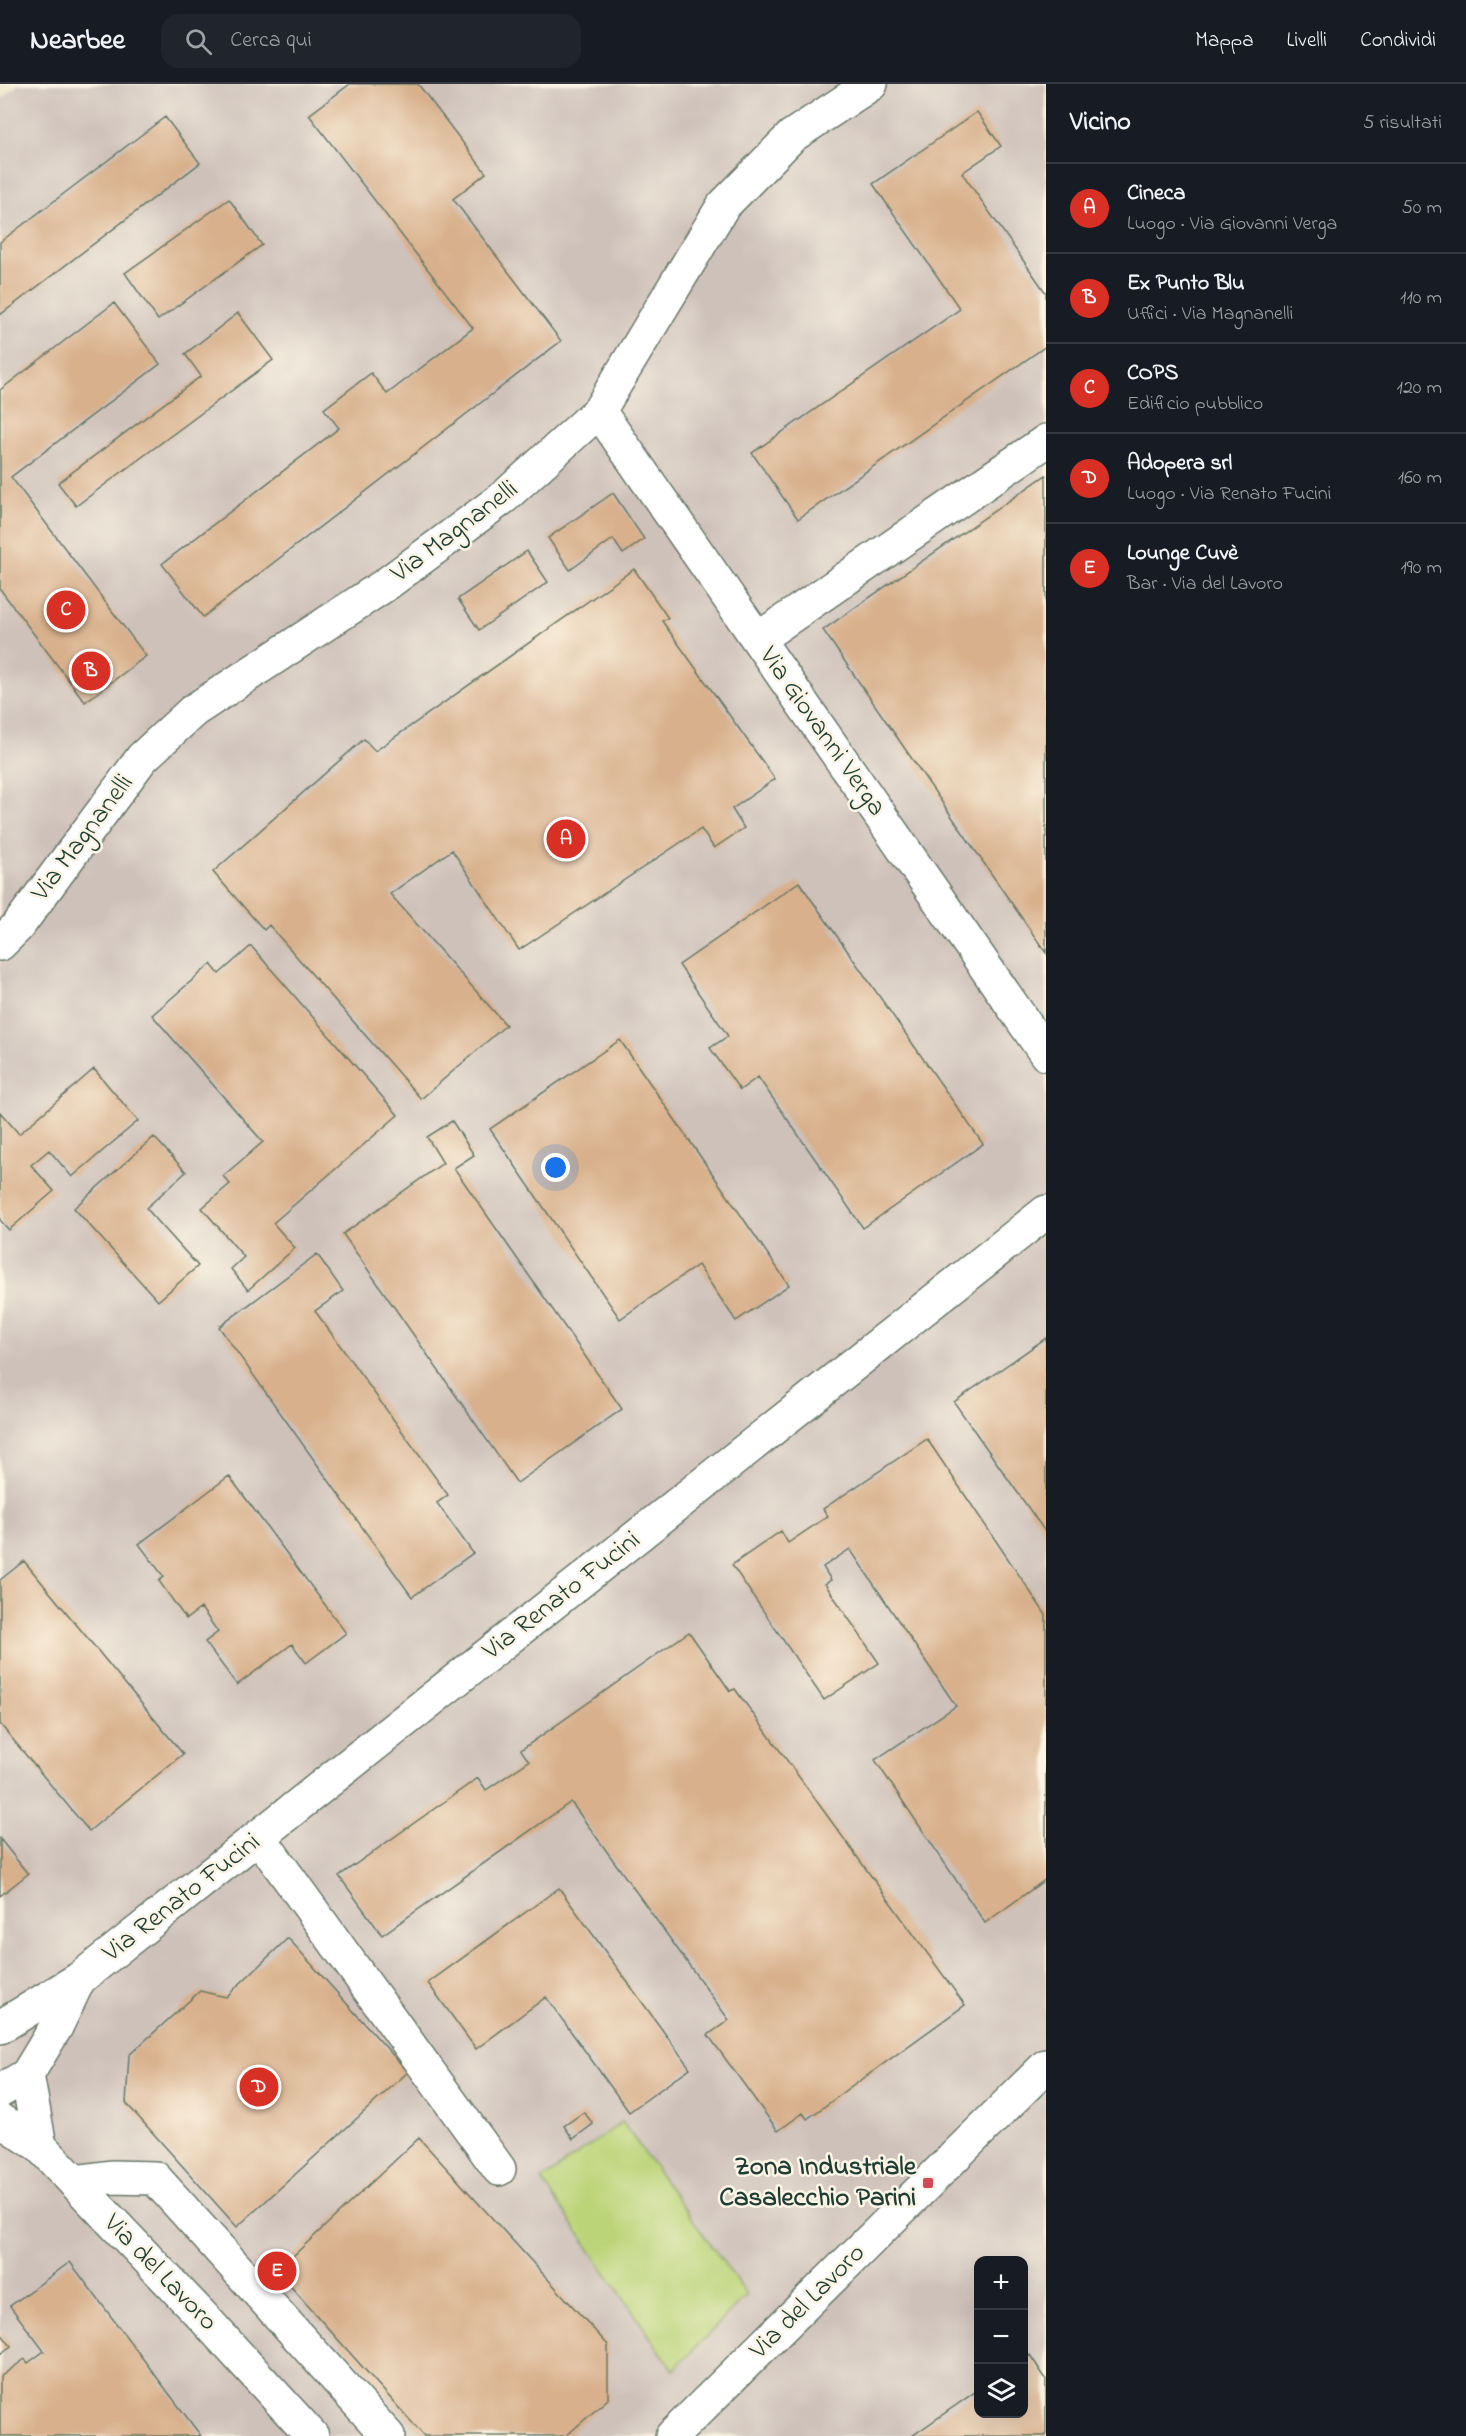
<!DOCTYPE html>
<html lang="it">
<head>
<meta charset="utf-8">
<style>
  body { margin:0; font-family:"Indie Flower",sans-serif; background:#20242c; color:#f1f3f6 }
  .controls { position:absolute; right:18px; bottom:18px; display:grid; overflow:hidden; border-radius:12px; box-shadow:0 6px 24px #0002 }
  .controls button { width:54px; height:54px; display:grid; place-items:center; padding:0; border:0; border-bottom:2px solid #363941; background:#171b24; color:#f1f3f6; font:30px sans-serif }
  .you { position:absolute; left:556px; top:1084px; width:21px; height:21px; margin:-15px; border:4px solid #fff; border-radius:50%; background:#1a73e8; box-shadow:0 0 0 9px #1a73e833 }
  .badge { display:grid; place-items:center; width:39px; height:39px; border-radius:50%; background:#d93025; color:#fff; font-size:20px; font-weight:700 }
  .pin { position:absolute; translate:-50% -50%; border:3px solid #fff; box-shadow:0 2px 6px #0006 }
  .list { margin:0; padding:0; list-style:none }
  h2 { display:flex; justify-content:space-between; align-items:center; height:78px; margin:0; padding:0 24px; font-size:26px }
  h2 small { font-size:20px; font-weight:400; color:#9ea1a6 }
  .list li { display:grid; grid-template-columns:39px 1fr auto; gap:18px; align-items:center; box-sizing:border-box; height:90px; padding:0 24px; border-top:2px solid #363941 }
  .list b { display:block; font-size:22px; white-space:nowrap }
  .list p { margin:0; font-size:20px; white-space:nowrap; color:#9ea1a6 }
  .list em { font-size:20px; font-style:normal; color:#9ea1a6 }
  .icon { flex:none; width:33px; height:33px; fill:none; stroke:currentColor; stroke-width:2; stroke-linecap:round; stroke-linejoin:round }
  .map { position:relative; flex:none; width:1046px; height:2352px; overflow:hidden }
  header { display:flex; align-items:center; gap:36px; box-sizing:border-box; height:84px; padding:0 30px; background:#171b24; border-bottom:2px solid #363941 }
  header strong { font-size:28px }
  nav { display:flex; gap:33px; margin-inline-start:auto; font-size:21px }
  .search { width:420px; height:54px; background:#20242c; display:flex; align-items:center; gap:15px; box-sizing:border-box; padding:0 21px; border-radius:18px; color:#9ea1a6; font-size:22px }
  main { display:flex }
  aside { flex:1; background:#171b24 }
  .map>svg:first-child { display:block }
</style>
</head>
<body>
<header>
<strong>Nearbee</strong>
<div class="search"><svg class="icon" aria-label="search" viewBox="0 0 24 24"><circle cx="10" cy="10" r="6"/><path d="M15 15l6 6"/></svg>Cerca qui</div>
<nav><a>Mappa</a><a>Livelli</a><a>Condividi</a></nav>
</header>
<main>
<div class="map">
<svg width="1046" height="2352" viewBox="0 0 1046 2352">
  <rect width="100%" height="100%" fill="#fcf5e5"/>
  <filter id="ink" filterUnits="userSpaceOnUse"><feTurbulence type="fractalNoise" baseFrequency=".0167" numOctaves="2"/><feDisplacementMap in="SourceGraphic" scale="12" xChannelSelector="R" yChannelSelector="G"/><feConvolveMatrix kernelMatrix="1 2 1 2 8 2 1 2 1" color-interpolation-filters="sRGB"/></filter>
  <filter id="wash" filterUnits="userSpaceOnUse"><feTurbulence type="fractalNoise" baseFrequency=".008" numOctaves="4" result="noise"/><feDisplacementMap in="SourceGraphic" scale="24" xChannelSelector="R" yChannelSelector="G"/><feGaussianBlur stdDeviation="1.35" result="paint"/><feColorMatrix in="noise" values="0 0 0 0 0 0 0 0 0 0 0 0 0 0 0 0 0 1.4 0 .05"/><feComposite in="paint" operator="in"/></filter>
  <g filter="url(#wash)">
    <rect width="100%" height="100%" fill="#eee6c8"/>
    <path fill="#cec1ba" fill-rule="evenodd" d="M 19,0 L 1046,0 L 1046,2352 L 0,2352 L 0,16 ZM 978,2176 L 1024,2176 L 1024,2330 L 978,2330 Z"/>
    <path fill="#bbd478" stroke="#6d8856" stroke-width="1.5" d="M 622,2038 L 747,2211 L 673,2286 L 542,2096 Z"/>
    <g id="blocks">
      <path fill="#d8b08c" d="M 350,0 L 418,0 L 486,89 L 453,115 L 561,257 L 203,533 L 162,480 L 339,344 L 324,325 L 371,289 L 387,310 L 473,244 L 309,31 Z
        M 977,28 L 1001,62 L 962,89 L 1046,209 L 1046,262 L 798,435 L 752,369 L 960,225 L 873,100 Z
        M 165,33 L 200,79 L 0,231 L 0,158 Z
        M 229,115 L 262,161 L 158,236 L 125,189 Z
        M 114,219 L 160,280 L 11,393 L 146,572 L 85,618 L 0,505 L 0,306 Z
        M 238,229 L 273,276 L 76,422 L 58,399 L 201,292 L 185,270 Z
        M 1046,391 L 1046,869 L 823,546 Z
        M 613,409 L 644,455 L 623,470 L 613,455 L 570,486 L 548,454 Z
        M 527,467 L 548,498 L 479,546 L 458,515 Z
        M 634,485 L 668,534 L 662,537 L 775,695 L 732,725 L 744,744 L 714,764 L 701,745 L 519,866 L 452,766 L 390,810 L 506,941 L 421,1015 L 269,841 L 264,846 L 213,788 L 364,655 L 375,667 Z
        M 799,798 L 983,1060 L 863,1144 L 758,993 L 740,1006 L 710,964 L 728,952 L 679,881 Z
        M 251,862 L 398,1031 L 273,1139 L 295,1164 L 248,1206 L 231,1185 L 244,1173 L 202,1124 L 230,1100 L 223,1092 L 263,1058 L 152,931 L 211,880 L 219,890 Z
        M 620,956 L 789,1201 L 736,1237 L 698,1181 L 620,1235 L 490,1045 Z
        M 94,985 L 138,1037 L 72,1093 L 49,1066 L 31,1081 L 54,1107 L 9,1146 L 0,1136 L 0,1028 L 19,1050 Z
        M 452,1037 L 474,1071 L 454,1084 L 622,1325 L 517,1399 L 343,1150 L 443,1079 L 427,1053 Z
        M 154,1053 L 186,1088 L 146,1124 L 198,1182 L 158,1217 L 74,1124 Z
        M 317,1170 L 343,1207 L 315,1227 L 448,1411 L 437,1419 L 473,1469 L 412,1513 L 219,1243 Z
        M 1046,1254 L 1046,1449 L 954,1318 Z
        M 927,1355 L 1046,1531 L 1046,1795 L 985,1839 L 875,1676 L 956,1622 L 850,1465 L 823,1483 L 831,1496 L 825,1500 L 879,1579 L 824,1616 L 732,1481 L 781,1447 L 788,1459 L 828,1432 L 823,1425 Z
        M 229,1392 L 346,1549 L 306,1579 L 292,1560 L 237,1601 L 205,1558 L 218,1548 L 201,1524 L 186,1535 L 159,1497 L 164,1493 L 139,1460 Z
        M 24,1477 L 183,1670 L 89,1747 L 0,1640 L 0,1496 Z
        M 689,1548 L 730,1607 L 735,1605 L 965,1921 L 807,2035 L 803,2029 L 778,2047 L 708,1951 L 729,1936 L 571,1718 L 382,1851 L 339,1792 L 478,1694 L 486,1706 L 529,1677 L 521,1666 Z
        M 0,1755 L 28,1790 L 0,1812 Z
        M 559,1804 L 690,1984 L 629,2028 L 546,1913 L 476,1965 L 428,1899 Z
        M 288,1854 L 408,1988 L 237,2143 L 126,2019 L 129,1971 L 200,1907 L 226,1913 Z
        M 584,2028 L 593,2040 L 573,2055 L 564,2042 Z
        M 419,2054 L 608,2261 L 608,2315 L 566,2352 L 424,2352 L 277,2187 Z
        M 70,2178 L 201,2352 L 0,2352 L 0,2293 L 25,2275 L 28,2279 L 44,2267 L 10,2222 Z
        M 0,2248 L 11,2262 L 0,2270 Z
        M 1030,2271 L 1046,2295 L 1046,2352 L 912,2352 L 978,2306 L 978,2330 L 1024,2330 L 1024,2276 Z"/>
    </g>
  </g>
  <g filter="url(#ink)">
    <use href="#blocks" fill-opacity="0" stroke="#677868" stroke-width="1.5"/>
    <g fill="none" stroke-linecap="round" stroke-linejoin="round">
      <g stroke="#677868" stroke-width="36">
        <path id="minor" d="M 599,327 L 1046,970
          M 758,555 L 1046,357
          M 0,860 L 18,842 L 142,674 L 193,627 L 385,501 L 504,413 L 599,327 L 723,122 L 792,52 L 871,0
          M 259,1753 L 499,2085
          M 0,1943 L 79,1895 L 1046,1128
          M 0,2007 L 27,1991
          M 0,2036 L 40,2062 L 205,2235 L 312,2352
          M 40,2062 L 27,1991 L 56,1943 L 79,1895
          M 74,2098 L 111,2093 L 155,2094 L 388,2352
          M 672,2352 L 1046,1982"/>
      </g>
      <use href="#minor" stroke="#fff" stroke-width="33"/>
    </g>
  </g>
  <rect fill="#d1495b" stroke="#fcf5e5" stroke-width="2" x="922" y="2093" width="12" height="12" rx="3"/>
  <g text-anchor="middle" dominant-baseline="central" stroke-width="5" stroke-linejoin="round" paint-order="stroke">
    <g font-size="27" fill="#1f3d34" stroke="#fcf5e5">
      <text transform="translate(455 448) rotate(-37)">Via Magnanelli</text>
      <text transform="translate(822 648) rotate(55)">Via Giovanni Verga</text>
      <text transform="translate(83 754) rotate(-53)">Via Magnanelli</text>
      <text transform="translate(562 1512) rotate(-38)">Via Renato Fucini</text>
      <text transform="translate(182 1814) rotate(-38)">Via Renato Fucini</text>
      <text transform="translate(160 2189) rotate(46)">Via del Lavoro</text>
      <text transform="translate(808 2218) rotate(-45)">Via del Lavoro</text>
    </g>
    <g font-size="27" font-weight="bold" fill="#1f3d34" stroke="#fcf5e5" text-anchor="end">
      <text x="916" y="2083">Zona Industriale<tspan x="916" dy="31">Casalecchio Parini</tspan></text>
    </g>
  </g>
</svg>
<div class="controls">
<button>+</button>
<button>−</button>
<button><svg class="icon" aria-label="layers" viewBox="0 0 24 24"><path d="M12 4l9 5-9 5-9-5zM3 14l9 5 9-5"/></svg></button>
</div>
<div class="you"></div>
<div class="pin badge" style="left:566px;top:755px">A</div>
<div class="pin badge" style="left:91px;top:587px">B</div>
<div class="pin badge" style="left:66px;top:526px">C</div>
<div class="pin badge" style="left:259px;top:2003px">D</div>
<div class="pin badge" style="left:277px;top:2187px">E</div>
</div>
<aside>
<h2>Vicino<small>5 risultati</small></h2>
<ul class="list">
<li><span class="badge">A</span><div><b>Cineca</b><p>Luogo · Via Giovanni Verga</p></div><em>50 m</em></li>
<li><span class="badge">B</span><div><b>Ex Punto Blu</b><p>Uffici · Via Magnanelli</p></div><em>110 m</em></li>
<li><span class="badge">C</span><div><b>COPS</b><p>Edificio pubblico</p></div><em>120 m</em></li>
<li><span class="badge">D</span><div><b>Adopera srl</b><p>Luogo · Via Renato Fucini</p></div><em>160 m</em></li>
<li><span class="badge">E</span><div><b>Lounge Cuvè</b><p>Bar · Via del Lavoro</p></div><em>190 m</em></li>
</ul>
</aside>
</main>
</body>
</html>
